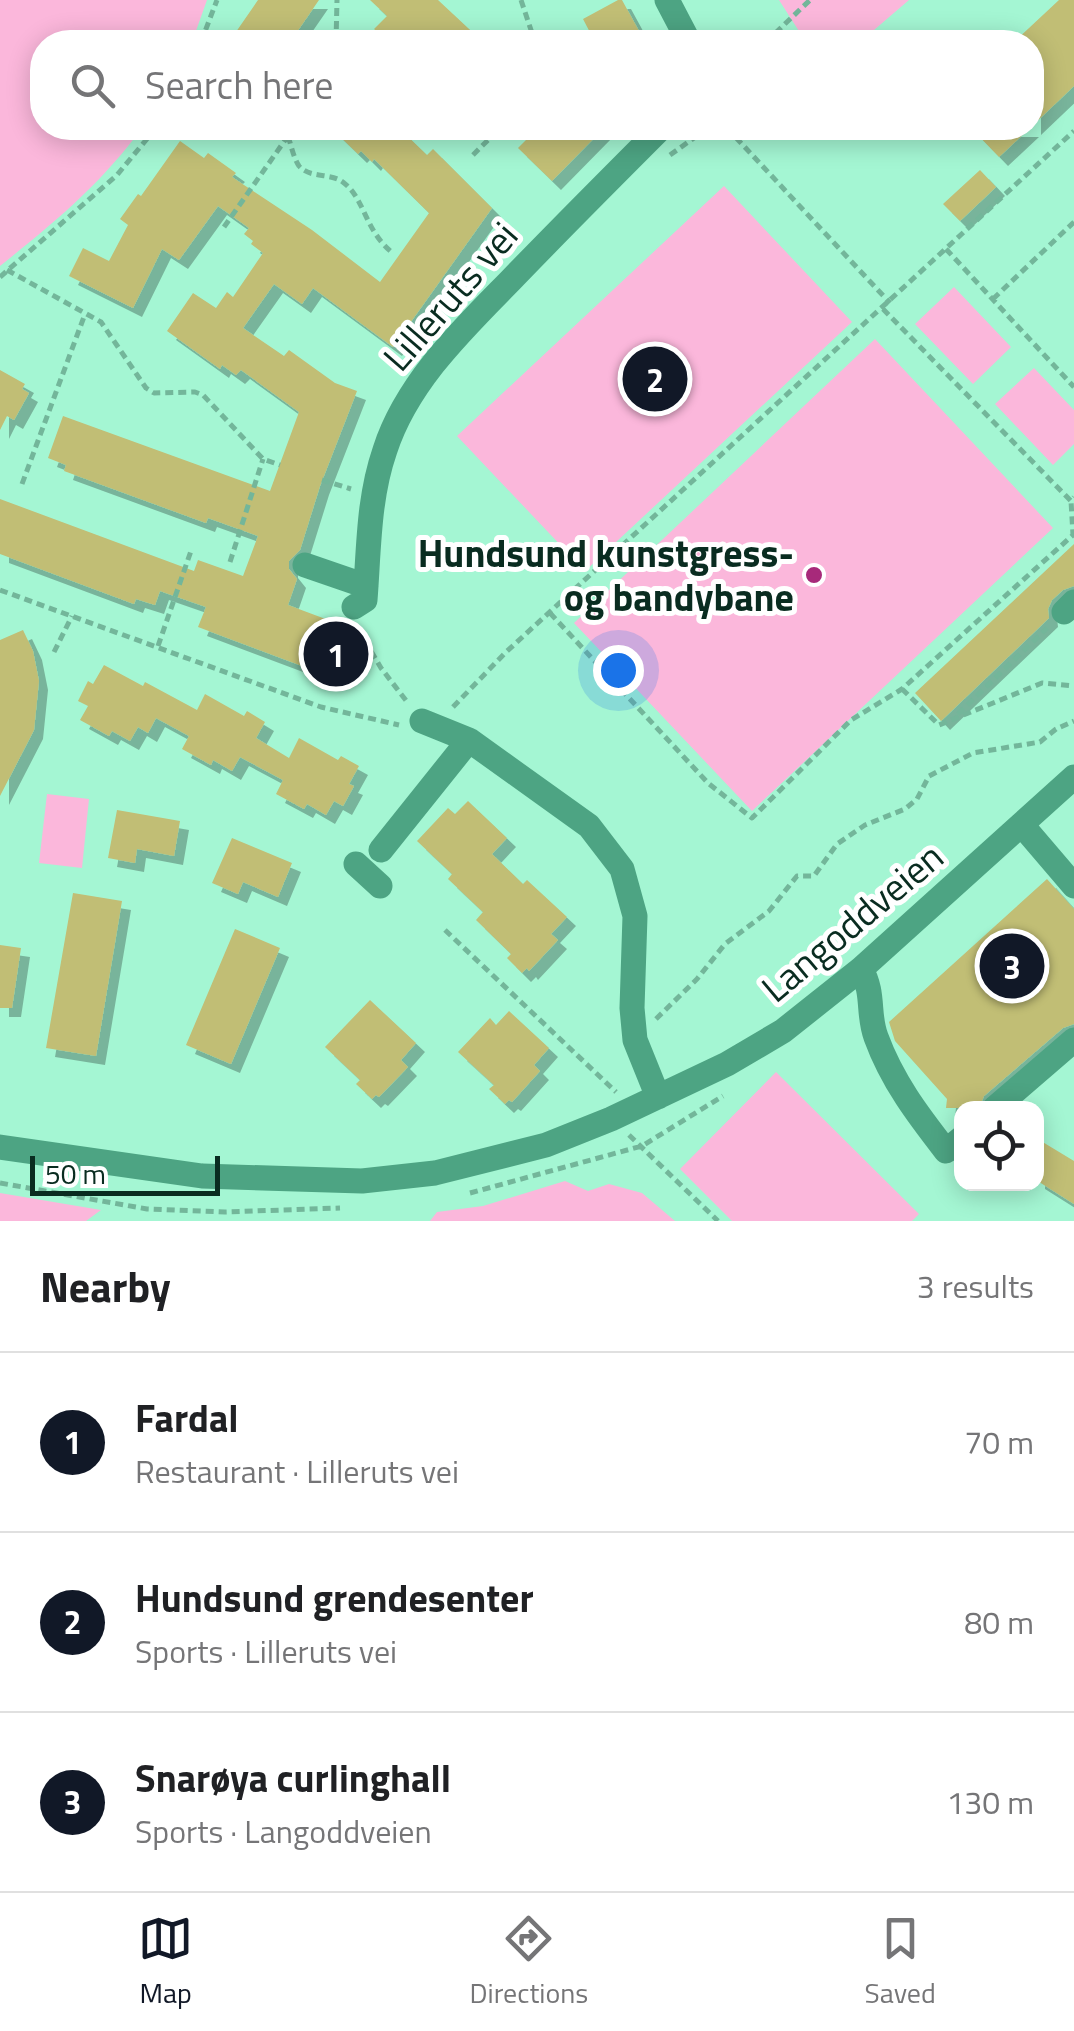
<!DOCTYPE html>
<html lang="en">
<head>
<meta charset="utf-8">
<style>
  body { margin:0; font-family:"Titillium Web",sans-serif; background:#f2f2f2; color:#202124 }
  .controls { position:absolute; right:30px; bottom:30px; display:grid; overflow:hidden; border-radius:20px; box-shadow:0 5px 25px #0003 }
  .controls button { width:90px; height:90px; display:grid; place-items:center; padding:0; border:0; border-bottom:2px solid #e0e0e0; background:#fff; color:#202124; font:50px sans-serif }
  .scale { position:absolute; left:30px; bottom:25px; width:190px; box-sizing:border-box; padding-left:10px; border:5px solid #092c20; border-top:0; font-size:28px; line-height:35px; white-space:nowrap; color:#092c20; -webkit-text-stroke:8px #fff; paint-order:stroke }
  .you { position:absolute; left:618px; top:670px; width:35px; height:35px; margin:-25px; border:8px solid #fff; border-radius:50%; background:#1a73e8; box-shadow:0 0 0 15px #1a73e833 }
  .badge { display:grid; place-items:center; width:65px; height:65px; border-radius:50%; background:#111827; color:#fff; font-size:32px; font-weight:700 }
  .pin { position:absolute; translate:-50% -50%; border:5px solid #fff; box-shadow:0 2px 10px #0006 }
  .list { margin:0; padding:0; list-style:none }
  h2 { display:flex; justify-content:space-between; align-items:center; height:130px; margin:0; padding:0 40px; font-size:42px }
  h2 small { font-size:32px; font-weight:400; color:#757577 }
  .list li { display:grid; grid-template-columns:65px 1fr auto; gap:30px; align-items:center; box-sizing:border-box; height:180px; padding:0 40px; border-top:2px solid #e0e0e0 }
  .list b { display:block; font-size:38px; white-space:nowrap }
  .list p { margin:0; font-size:32px; white-space:nowrap; color:#757577 }
  .list em { font-size:32px; font-style:normal; color:#757577 }
  .icon { flex:none; width:55px; height:55px; fill:none; stroke:currentColor; stroke-width:2; stroke-linecap:round; stroke-linejoin:round }
  .map { position:relative; flex:none; width:1074px; height:1221px; overflow:hidden }
  .search { position:absolute; background:#fff; box-shadow:0 5px 25px #0003; left:30px; right:30px; top:30px; height:110px; display:flex; align-items:center; gap:25px; box-sizing:border-box; padding:0 35px; border-radius:40px; color:#757577; font-size:38px }
  .sheet { height:670px; background:#fff }
  nav { display:flex; justify-content:space-around; align-items:center; box-sizing:border-box; height:140px; border-top:2px solid #e0e0e0; background:#fff; font-size:28px; color:#757577 }
  nav a { display:grid; justify-items:center; gap:5px }
  nav .on { color:#111827 }
  .map>svg:first-child { display:block }
</style>
</head>
<body>
<div class="map">
<svg width="1074" height="1221" viewBox="0 0 1074 1221">
  <defs>
    <filter id="shadow"><feDropShadow dx="9" dy="9" stdDeviation="0" flood-color="#0004"/></filter>
  </defs>
  <rect width="100%" height="100%" fill="#a4f6d3"/>
  <path fill="#fbb7db" d="M 0,0 L 207,0 L 192,42 L 42,42 L 42,128 L 142,128 C 100,185 55,222 0,266 Z
    M 779,0 L 909,0 L 860,42 L 806,42 Z
    M 724,186 L 852,322 L 585,571 L 457,436 Z
    M 954,287 L 1011,347 L 973,384 L 915,324 Z
    M 875,339 L 1053,528 L 752,811 L 574,623 Z
    M 1034,368 L 1074,410 L 1074,444 L 1053,465 L 995,404 Z
    M 47,794 L 89,799 L 82,868 L 39,863 Z
    M 776,1072 L 919,1214 L 912,1221 L 732,1221 L 680,1169 Z
    M 565,1181 L 588,1191 L 609,1184 L 642,1193 L 675,1221 L 430,1221 L 437,1212 L 483,1206 Z
    M 0,1193 L 101,1210 L 86,1221 L 0,1221 Z"/>
  <path fill="#c1be75" filter="url(#shadow)" d="M 258,0 L 319,0 L 290,42 L 229,42 Z
    M 370,0 L 438,0 L 483,42 L 389,42 L 374,29 L 387,16 Z
    M 618,0 L 622,0 L 645,42 L 595,42 L 583,19 Z
    M 1059,0 L 1074,0 L 1074,86 L 1032,126 L 1032,42 L 1014,42 Z
    M 331,128 L 399,128 L 427,155 L 433,149 L 492,208 L 393,347 L 313,288 L 302,304 L 274,284 L 243,328 L 284,356 L 289,350 L 335,383 L 357,391 L 320,486 L 300,550 L 289,561 L 289,569 L 297,579 L 288,605 L 347,627 L 332,670 L 312,662 L 310,669 L 198,627 L 206,607 L 160,591 L 155,605 L 136,599 L 134,604 L 0,554 L 0,499 L 194,571 L 198,560 L 243,576 L 258,536 L 208,518 L 206,523 L 64,471 L 66,465 L 48,458 L 63,416 L 270,491 L 299,412 L 241,370 L 236,375 L 222,365 L 220,369 L 167,331 L 193,293 L 216,308 L 227,292 L 233,297 L 263,253 L 251,244 L 253,241 L 244,234 L 249,228 L 218,206 L 179,260 L 162,249 L 133,308 L 69,276 L 83,248 L 109,261 L 128,225 L 120,219 L 138,194 L 141,196 L 180,141 L 204,158 L 208,153 L 236,173 L 232,177 L 312,230 L 380,282 L 429,213 L 374,159 L 372,162 L 361,151 L 358,154 Z
    M 538,128 L 604,128 L 552,181 L 518,148 Z
    M 971,128 L 1030,128 L 999,157 Z
    M 980,170 L 996,187 L 960,221 L 943,204 Z
    M 0,370 L 25,384 L 22,389 L 29,393 L 14,420 L 7,416 L 0,430 Z
    M 1074,544 L 1074,586 L 1063,590 L 1052,600 L 1048,609 L 1049,618 L 941,721 L 915,693 Z
    M 23,630 L 33,651 L 39,681 L 34,730 L 0,796 L 0,640 Z
    M 104,665 L 143,686 L 145,682 L 197,710 L 205,694 L 244,716 L 247,711 L 265,722 L 256,738 L 289,758 L 299,738 L 338,760 L 341,756 L 359,766 L 349,784 L 354,786 L 343,806 L 334,801 L 326,815 L 307,804 L 304,809 L 276,794 L 283,780 L 240,757 L 232,771 L 213,760 L 211,765 L 182,749 L 189,736 L 156,718 L 148,733 L 138,727 L 130,741 L 112,731 L 109,736 L 80,720 L 88,706 L 78,701 L 88,681 L 93,684 Z
    M 468,801 L 507,838 L 492,854 L 523,884 L 527,880 L 567,917 L 551,934 L 558,940 L 529,971 L 527,968 L 522,973 L 507,958 L 511,954 L 476,920 L 483,912 L 448,879 L 452,874 L 417,841 L 448,808 L 455,814 Z
    M 117,810 L 180,821 L 174,856 L 137,849 L 135,863 L 108,858 Z
    M 232,838 L 292,863 L 278,897 L 243,882 L 238,894 L 212,883 Z
    M 1047,879 L 1074,909 L 1074,1024 L 1063,1028 L 984,1096 L 979,1108 L 946,1108 L 947,1099 L 895,1041 L 889,1022 Z
    M 73,893 L 122,901 L 96,1056 L 46,1048 Z
    M 235,929 L 280,948 L 231,1064 L 186,1045 Z
    M 0,945 L 21,948 L 12,1008 L 0,1008 Z
    M 370,1000 L 416,1043 L 401,1060 L 408,1067 L 379,1097 L 376,1095 L 372,1099 L 356,1084 L 360,1080 L 325,1047 Z
    M 509,1011 L 549,1048 L 534,1065 L 540,1071 L 512,1102 L 509,1100 L 505,1104 L 489,1089 L 494,1085 L 458,1052 L 490,1018 L 496,1025 Z
    M 1036,1138 L 1074,1161 L 1074,1204 L 1036,1180 Z"/>
  <g fill="none" stroke-linecap="round" stroke-linejoin="round">
    <path stroke="#73b69a" stroke-width="5" stroke-dasharray="8 5" stroke-linecap="butt" d="M 521,0 L 535,42
      M 201,42 L 217,0
      M 336,42 L 337,0
      M 766,42 L 810,0
      M 727,128 L 890,303
      M 288,136 C 291,145 294,159 299,166 C 310,179 331,172 344,183 C 365,199 365,232 394,254
      M 473,155 L 500,128
      M 670,155 L 708,128
      M 224,227 L 288,136 L 284,128
      M 946,249 L 1074,387
      M 7,270 L 101,322 L 146,388 L 154,393 L 195,392 L 203,395 L 263,459 L 280,465
      M 0,277 L 117,175 L 156,128
      M 993,299 L 1074,222
      M 883,309 L 1071,501 L 1074,497
      M 322,480 L 351,489
      M 22,484 L 85,314
      M 230,562 L 263,459
      M 0,590 L 321,707 L 399,725
      M 550,613 L 708,783 L 752,818 L 851,720 L 902,689 L 1073,535 L 1071,501
      M 358,629 L 381,668 L 408,703
      M 158,646 L 192,548
      M 54,652 L 72,616
      M 902,689 L 939,725 L 1042,683 L 1074,686
      M 453,707 L 505,653 L 1074,131
      M 958,714 L 1047,628
      M 445,930 L 616,1092
      M 656,1019 L 697,979 L 725,944 L 769,911 L 797,876 L 814,876 L 837,844 L 865,825 L 905,809 L 917,799 L 929,776 L 973,753 L 1040,742 L 1056,729 L 1074,721
      M 629,1135 L 718,1221
      M 0,1183 L 147,1209 L 225,1212 L 340,1208
      M 470,1193 L 642,1146 L 723,1096"/>
    <path stroke="#4da483" stroke-width="25" d="M 667,0 L 689,42
      M 305,565 L 366,586
      M 354,607 L 365,600 C 369,549 368,499 385,450 C 407,382 463,329 511,280 C 561,228 611,178 661,128
      M 1064,612 L 1074,602
      M 422,721 L 469,740 L 589,826 L 622,869 L 635,916 L 632,1008 L 635,1040 L 658,1097
      M 1022,825 L 1074,886
      M 381,850 L 469,740
      M 356,864 L 380,886
      M 861,969 C 875,994 867,1013 876,1037 C 892,1081 918,1115 946,1151 L 962,1138
      M 995,1108 L 1074,1040
      M 0,1147 L 202,1176 L 362,1181 L 435,1173 L 546,1145 L 611,1119 L 727,1064 L 783,1031 L 861,969 L 1074,777"/>
  </g>
  <circle fill="#a7297a" stroke="#fff" stroke-width="4" cx="814" cy="575" r="10"/>
  <g text-anchor="middle" dominant-baseline="central" stroke-width="10" stroke-linejoin="round" paint-order="stroke">
    <g font-size="38" fill="#092c20" stroke="#fff">
      <text transform="translate(450 296) rotate(-49)">Lilleruts vei</text>
      <text transform="translate(852 922) rotate(-40)">Langoddveien</text>
    </g>
    <g font-size="38" font-weight="bold" fill="#092c20" stroke="#fff" text-anchor="end">
      <text x="794" y="553">Hundsund kunstgress-<tspan x="794" dy="44">og bandybane</tspan></text>
    </g>
  </g>
</svg>
<div class="controls">
<button><svg class="icon" aria-label="locate" viewBox="0 0 24 24"><circle cx="12" cy="12" r="6"/><path d="M12 2v4M12 18v4M2 12h4M18 12h4"/></svg></button>
</div>
<div class="scale">50 m</div>
<div class="you"></div>
<div class="pin badge" style="left:336px;top:654px">1</div>
<div class="pin badge" style="left:655px;top:379px">2</div>
<div class="pin badge" style="left:1012px;top:966px">3</div>
<div class="search"><svg class="icon" aria-label="search" viewBox="0 0 24 24"><circle cx="10" cy="10" r="6"/><path d="M15 15l6 6"/></svg>Search here</div>
</div>
<section class="sheet">
<h2>Nearby<small>3 results</small></h2>
<ul class="list">
<li><span class="badge">1</span><div><b>Fardal</b><p>Restaurant · Lilleruts vei</p></div><em>70 m</em></li>
<li><span class="badge">2</span><div><b>Hundsund grendesenter</b><p>Sports · Lilleruts vei</p></div><em>80 m</em></li>
<li><span class="badge">3</span><div><b>Snarøya curlinghall</b><p>Sports · Langoddveien</p></div><em>130 m</em></li>
</ul>
</section>
<nav>
<a class="on"><svg class="icon" aria-label="map" viewBox="0 0 24 24"><path d="M3 6l6-2 6 2 6-2v14l-6 2-6-2-6 2zM9 4v14M15 6v14"/></svg>Map</a>
<a><svg class="icon" aria-label="directions" viewBox="0 0 24 24"><path d="M12 3l9 9-9 9-9-9zM9 14v-3h6M13 9l2 2-2 2"/></svg>Directions</a>
<a><svg class="icon" aria-label="saved" viewBox="0 0 24 24"><path d="M7 4h10v16l-5-4-5 4z"/></svg>Saved</a>
</nav>
</body>
</html>
